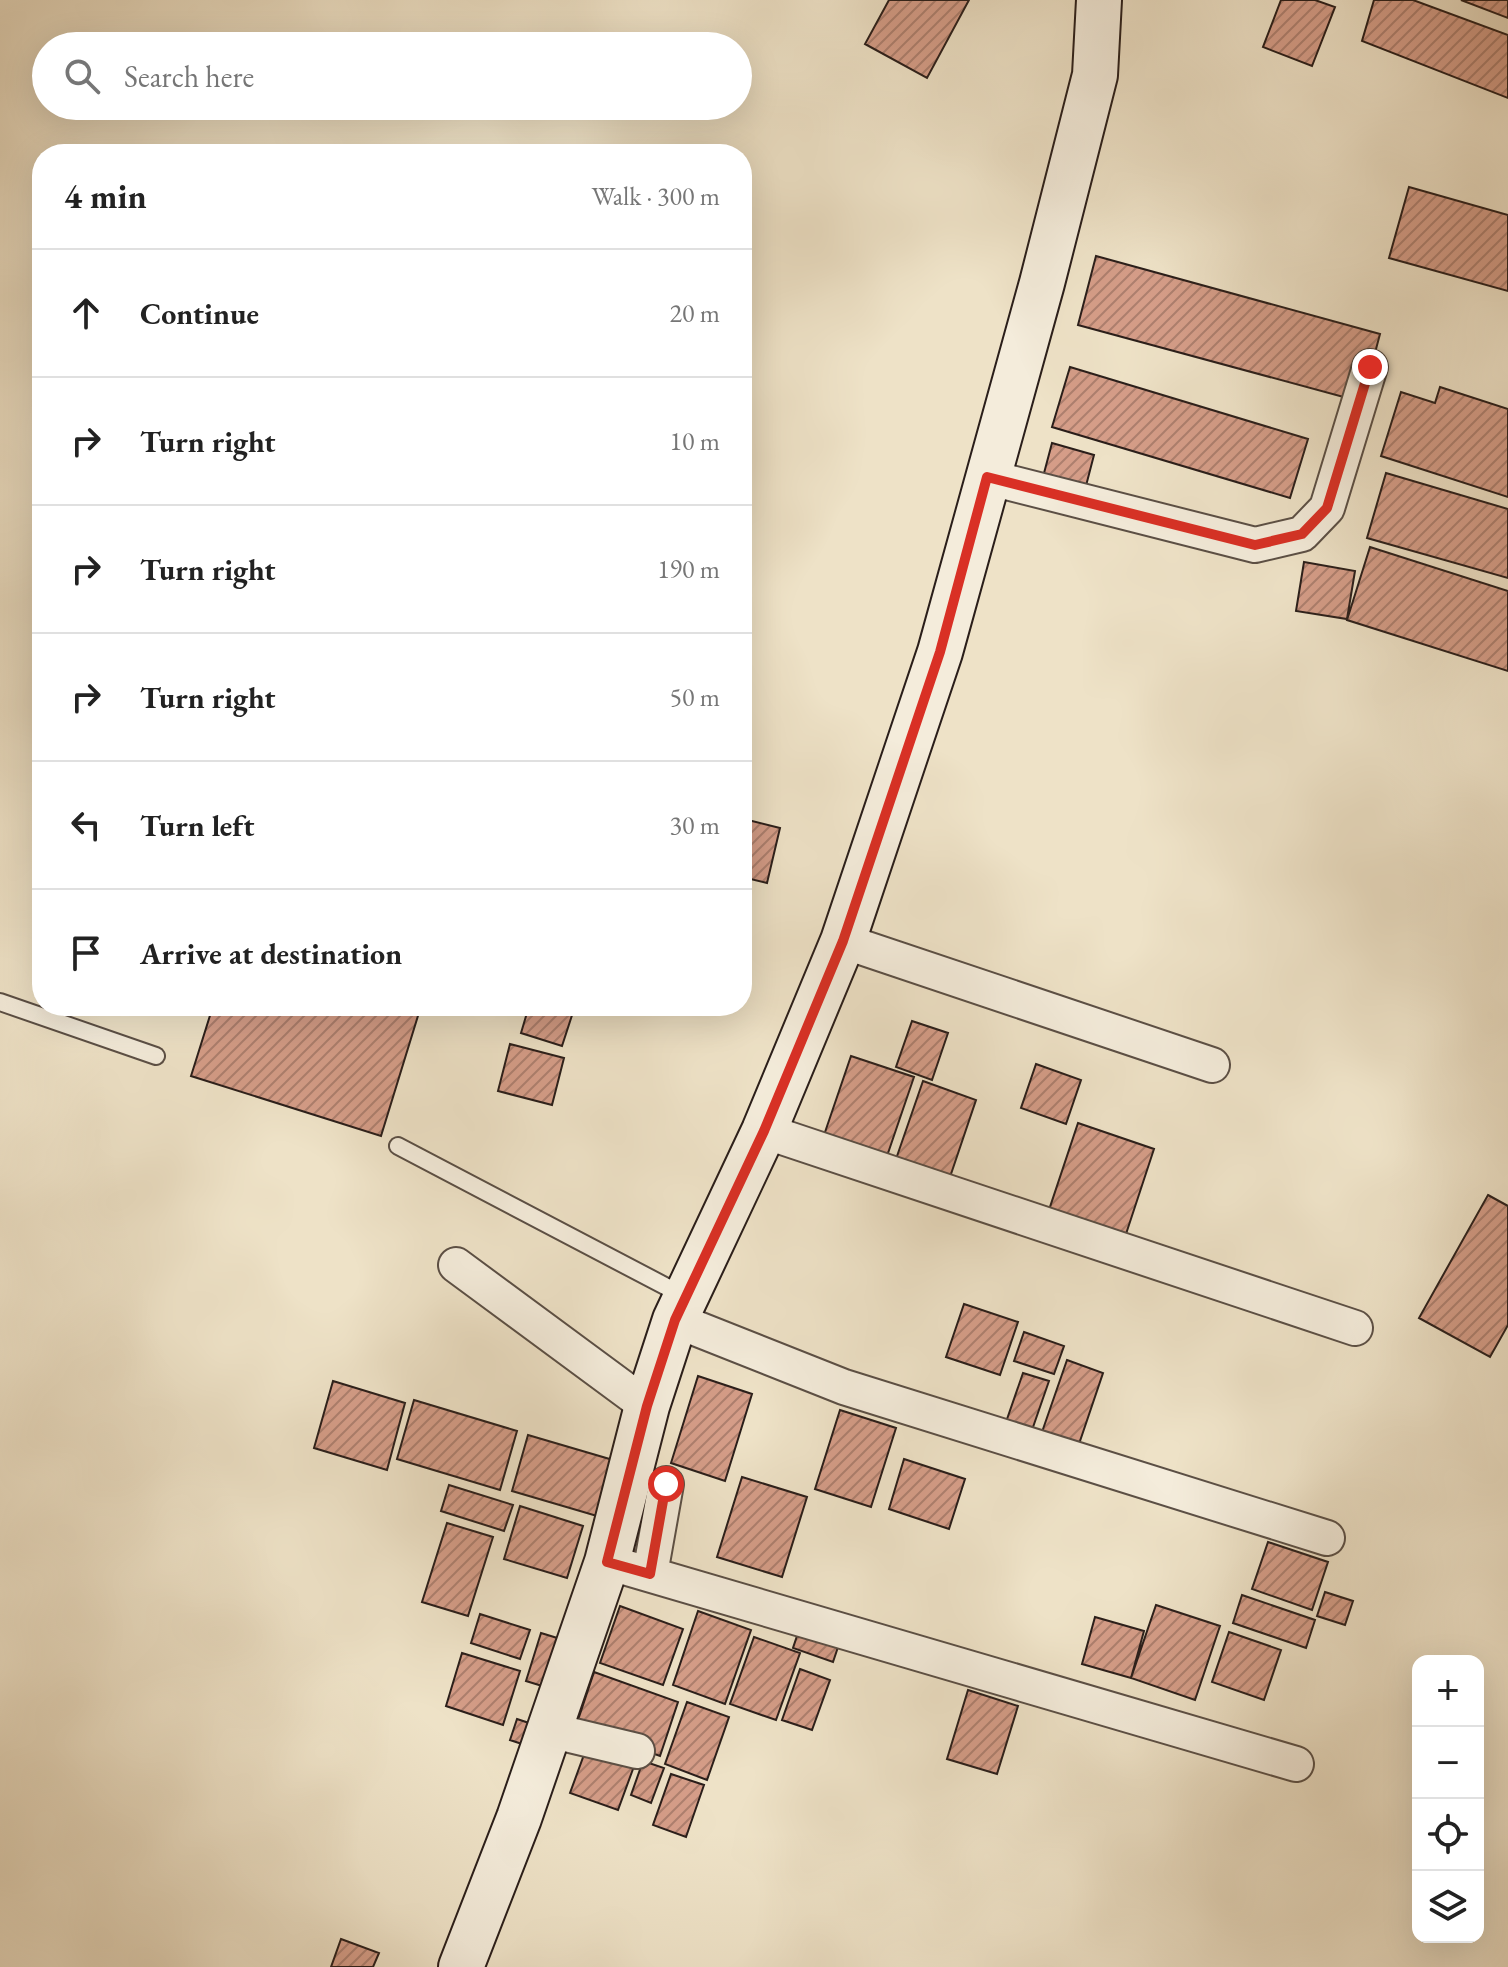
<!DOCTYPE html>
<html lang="en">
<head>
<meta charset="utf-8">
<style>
  body { margin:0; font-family:"EB Garamond",serif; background:#f6f6f6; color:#222 }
  .controls { position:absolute; right:24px; bottom:24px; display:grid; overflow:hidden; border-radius:16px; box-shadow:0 8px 32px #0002 }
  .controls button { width:72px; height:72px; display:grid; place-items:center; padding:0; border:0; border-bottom:2px solid #e0e0e0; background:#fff; color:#222; font:40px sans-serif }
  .stop { position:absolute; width:24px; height:24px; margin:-18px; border:6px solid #d93025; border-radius:50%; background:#fff }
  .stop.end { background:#d93025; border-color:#fff; box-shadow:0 2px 8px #0008 }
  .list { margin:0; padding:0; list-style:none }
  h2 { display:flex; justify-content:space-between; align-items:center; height:104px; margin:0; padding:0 32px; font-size:34px }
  h2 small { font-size:26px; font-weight:400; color:#767676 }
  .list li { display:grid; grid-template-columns:52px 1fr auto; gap:24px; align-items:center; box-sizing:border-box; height:128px; padding:0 32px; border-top:2px solid #e0e0e0 }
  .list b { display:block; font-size:30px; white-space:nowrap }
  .list em { font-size:26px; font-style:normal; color:#767676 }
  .icon { flex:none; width:44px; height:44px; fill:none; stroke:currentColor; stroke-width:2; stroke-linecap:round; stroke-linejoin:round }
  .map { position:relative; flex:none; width:1508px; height:1967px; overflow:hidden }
  .search { position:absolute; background:#fff; box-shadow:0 8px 32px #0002; left:32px; top:32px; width:720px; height:88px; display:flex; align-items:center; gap:20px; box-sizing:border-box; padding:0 28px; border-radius:44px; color:#767676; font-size:30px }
  .panel { position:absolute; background:#fff; box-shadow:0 8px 32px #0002; left:32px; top:144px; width:720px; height:872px; border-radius:32px }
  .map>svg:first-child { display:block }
</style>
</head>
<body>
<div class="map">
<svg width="1508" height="1967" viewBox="0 0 1508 1967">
  <defs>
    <pattern id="building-hatch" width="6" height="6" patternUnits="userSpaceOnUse" patternTransform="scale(2)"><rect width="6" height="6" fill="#d59d88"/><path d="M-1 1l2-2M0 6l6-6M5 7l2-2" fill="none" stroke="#ad7f6e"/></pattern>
  </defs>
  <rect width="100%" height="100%" fill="#eee2c7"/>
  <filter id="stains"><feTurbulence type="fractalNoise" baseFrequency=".0025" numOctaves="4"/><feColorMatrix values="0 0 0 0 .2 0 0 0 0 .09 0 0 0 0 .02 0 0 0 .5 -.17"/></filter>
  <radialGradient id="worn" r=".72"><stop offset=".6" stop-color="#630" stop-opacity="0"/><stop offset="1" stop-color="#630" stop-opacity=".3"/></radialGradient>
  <path fill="url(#building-hatch)" stroke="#2a1e1a" stroke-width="2" d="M 889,0 L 969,0 L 927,78 L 865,44 Z
    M 1281,0 L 1315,0 L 1335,7 L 1312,66 L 1263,47 Z
    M 1374,0 L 1413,0 L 1508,35 L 1508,98 L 1362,41 Z
    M 1461,0 L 1508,0 L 1508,18 Z
    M 1409,187 L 1508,215 L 1508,291 L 1389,258 Z
    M 1096,256 L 1380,334 L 1362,402 L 1078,325 Z
    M 1070,367 L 1308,439 L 1290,498 L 1052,427 Z
    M 1440,387 L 1508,409 L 1508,497 L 1381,456 L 1401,392 L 1435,403 Z
    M 1052,443 L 1094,455 L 1081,505 L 1039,492 Z
    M 1386,473 L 1508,509 L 1508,578 L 1367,538 Z
    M 1370,547 L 1508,591 L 1508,671 L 1347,620 Z
    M 1304,562 L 1355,571 L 1347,619 L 1296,611 Z
    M 744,819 L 780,828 L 767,883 L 742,877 Z
    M 213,1006 L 421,1006 L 381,1136 L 191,1076 Z
    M 529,1006 L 575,1006 L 562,1046 L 521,1033 Z
    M 912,1021 L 948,1033 L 932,1080 L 896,1067 Z
    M 510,1044 L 564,1058 L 552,1105 L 498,1091 Z
    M 851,1056 L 914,1077 L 886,1159 L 823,1138 Z
    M 1036,1064 L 1081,1080 L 1066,1124 L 1021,1108 Z
    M 923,1081 L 976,1100 L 950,1177 L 896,1159 Z
    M 1078,1123 L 1154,1149 L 1125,1237 L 1049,1210 Z
    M 1488,1195 L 1508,1206 L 1508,1325 L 1490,1357 L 1419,1318 Z
    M 964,1304 L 1018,1322 L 1000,1375 L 946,1357 Z
    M 1024,1332 L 1064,1346 L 1054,1374 L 1014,1361 Z
    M 1067,1360 L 1103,1373 L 1079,1444 L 1042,1432 Z
    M 1023,1373 L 1049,1381 L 1032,1430 L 1006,1422 Z
    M 698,1376 L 752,1394 L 725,1481 L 671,1463 Z
    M 333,1381 L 405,1403 L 387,1470 L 314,1448 Z
    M 414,1400 L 517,1431 L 500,1490 L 397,1459 Z
    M 840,1410 L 896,1428 L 871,1507 L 815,1489 Z
    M 528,1435 L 613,1460 L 597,1516 L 512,1491 Z
    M 904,1459 L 965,1479 L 949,1529 L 889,1509 Z
    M 742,1477 L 807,1497 L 782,1577 L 717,1557 Z
    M 449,1485 L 513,1505 L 504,1531 L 441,1511 Z
    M 520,1506 L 583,1526 L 567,1578 L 504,1559 Z
    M 447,1523 L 493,1537 L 468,1616 L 422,1602 Z
    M 1268,1542 L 1328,1562 L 1312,1610 L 1252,1589 Z
    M 1325,1592 L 1353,1601 L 1345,1625 L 1317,1616 Z
    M 1242,1595 L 1315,1620 L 1306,1648 L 1233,1623 Z
    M 1156,1605 L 1220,1626 L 1195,1700 L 1131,1678 Z
    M 620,1606 L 683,1629 L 663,1685 L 600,1663 Z
    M 698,1611 L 751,1630 L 725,1704 L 673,1685 Z
    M 480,1614 L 530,1630 L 520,1659 L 471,1643 Z
    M 1095,1617 L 1144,1631 L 1131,1678 L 1082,1664 Z
    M 802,1621 L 842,1635 L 833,1662 L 793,1648 Z
    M 1229,1632 L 1281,1650 L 1264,1700 L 1212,1682 Z
    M 541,1633 L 567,1641 L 552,1689 L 526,1681 Z
    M 754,1637 L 800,1653 L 776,1720 L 730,1704 Z
    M 462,1653 L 520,1671 L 503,1725 L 446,1706 Z
    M 800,1669 L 830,1680 L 812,1730 L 782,1720 Z
    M 594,1672 L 678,1702 L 660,1756 L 576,1726 Z
    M 968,1690 L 1018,1706 L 997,1774 L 947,1759 Z
    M 687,1702 L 729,1717 L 707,1780 L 665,1764 Z
    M 517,1719 L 535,1725 L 528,1746 L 510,1740 Z
    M 589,1741 L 637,1758 L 618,1810 L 570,1793 Z
    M 643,1761 L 664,1768 L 651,1803 L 631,1795 Z
    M 671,1774 L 704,1785 L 686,1837 L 653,1825 Z
    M 341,1939 L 379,1953 L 373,1967 L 331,1967 Z"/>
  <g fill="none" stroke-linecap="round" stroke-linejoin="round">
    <g stroke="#5b4f45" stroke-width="20">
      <path id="lane" d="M 0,1002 L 156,1056
        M 398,1146 L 684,1296"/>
    </g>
    <g stroke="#5b4f45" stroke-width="38">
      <path id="street" d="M 987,477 L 1255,545 L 1302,534 L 1327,508 L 1370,367
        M 843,941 L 1212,1065
        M 764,1131 L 1355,1328
        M 456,1265 L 647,1406
        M 675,1320 L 844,1387 L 1327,1538
        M 607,1562 L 1296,1764
        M 650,1574 L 666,1484
        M 549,1730 L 637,1751"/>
    </g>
    <g stroke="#2a1e1a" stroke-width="48">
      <path id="secondary" d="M 461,1967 L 519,1818 L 607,1562 L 647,1406 L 675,1320 L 764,1131 L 843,941 L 940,652 L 1042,283 L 1095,75 L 1099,0"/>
    </g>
    <use href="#lane" stroke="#f4ecdb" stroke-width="16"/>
    <use href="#street" stroke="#f4ecdb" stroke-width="34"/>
    <use href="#secondary" stroke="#f4ecdb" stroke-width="44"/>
  </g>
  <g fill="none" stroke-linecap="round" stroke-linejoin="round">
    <path stroke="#d93025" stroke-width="10" d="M 666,1484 L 650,1574 L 607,1562 L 647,1406 L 675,1320 L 764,1131 L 843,941 L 940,652 L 987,477 L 1255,545 L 1302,534 L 1327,508 L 1370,367"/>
  </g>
  <rect width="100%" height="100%" filter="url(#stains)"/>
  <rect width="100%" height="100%" fill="url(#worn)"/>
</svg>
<div class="controls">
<button>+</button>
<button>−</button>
<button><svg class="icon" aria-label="locate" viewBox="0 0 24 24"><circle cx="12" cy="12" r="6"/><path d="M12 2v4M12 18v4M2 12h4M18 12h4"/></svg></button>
<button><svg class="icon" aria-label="layers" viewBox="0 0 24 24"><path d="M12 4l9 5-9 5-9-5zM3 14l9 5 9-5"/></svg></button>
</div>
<div class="stop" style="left:666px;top:1484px"></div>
<div class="stop end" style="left:1370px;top:367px"></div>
<div class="search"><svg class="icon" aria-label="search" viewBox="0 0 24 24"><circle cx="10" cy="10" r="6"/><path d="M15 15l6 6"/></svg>Search here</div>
<section class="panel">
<h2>4 min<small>Walk · 300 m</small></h2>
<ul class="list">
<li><svg class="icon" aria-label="ahead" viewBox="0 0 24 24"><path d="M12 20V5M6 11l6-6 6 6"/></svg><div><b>Continue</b></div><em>20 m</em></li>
<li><svg class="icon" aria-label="right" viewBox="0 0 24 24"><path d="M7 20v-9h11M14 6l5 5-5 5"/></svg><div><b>Turn right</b></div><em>10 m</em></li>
<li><svg class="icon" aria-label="right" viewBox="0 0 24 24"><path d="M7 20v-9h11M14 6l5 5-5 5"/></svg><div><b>Turn right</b></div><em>190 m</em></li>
<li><svg class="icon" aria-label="right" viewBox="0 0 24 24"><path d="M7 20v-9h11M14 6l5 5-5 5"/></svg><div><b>Turn right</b></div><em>50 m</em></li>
<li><svg class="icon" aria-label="left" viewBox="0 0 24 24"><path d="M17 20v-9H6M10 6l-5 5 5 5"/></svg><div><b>Turn left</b></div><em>30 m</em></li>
<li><svg class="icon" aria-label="arrive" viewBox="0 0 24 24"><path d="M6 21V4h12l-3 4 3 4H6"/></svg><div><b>Arrive at destination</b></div></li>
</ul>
</section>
</div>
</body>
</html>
